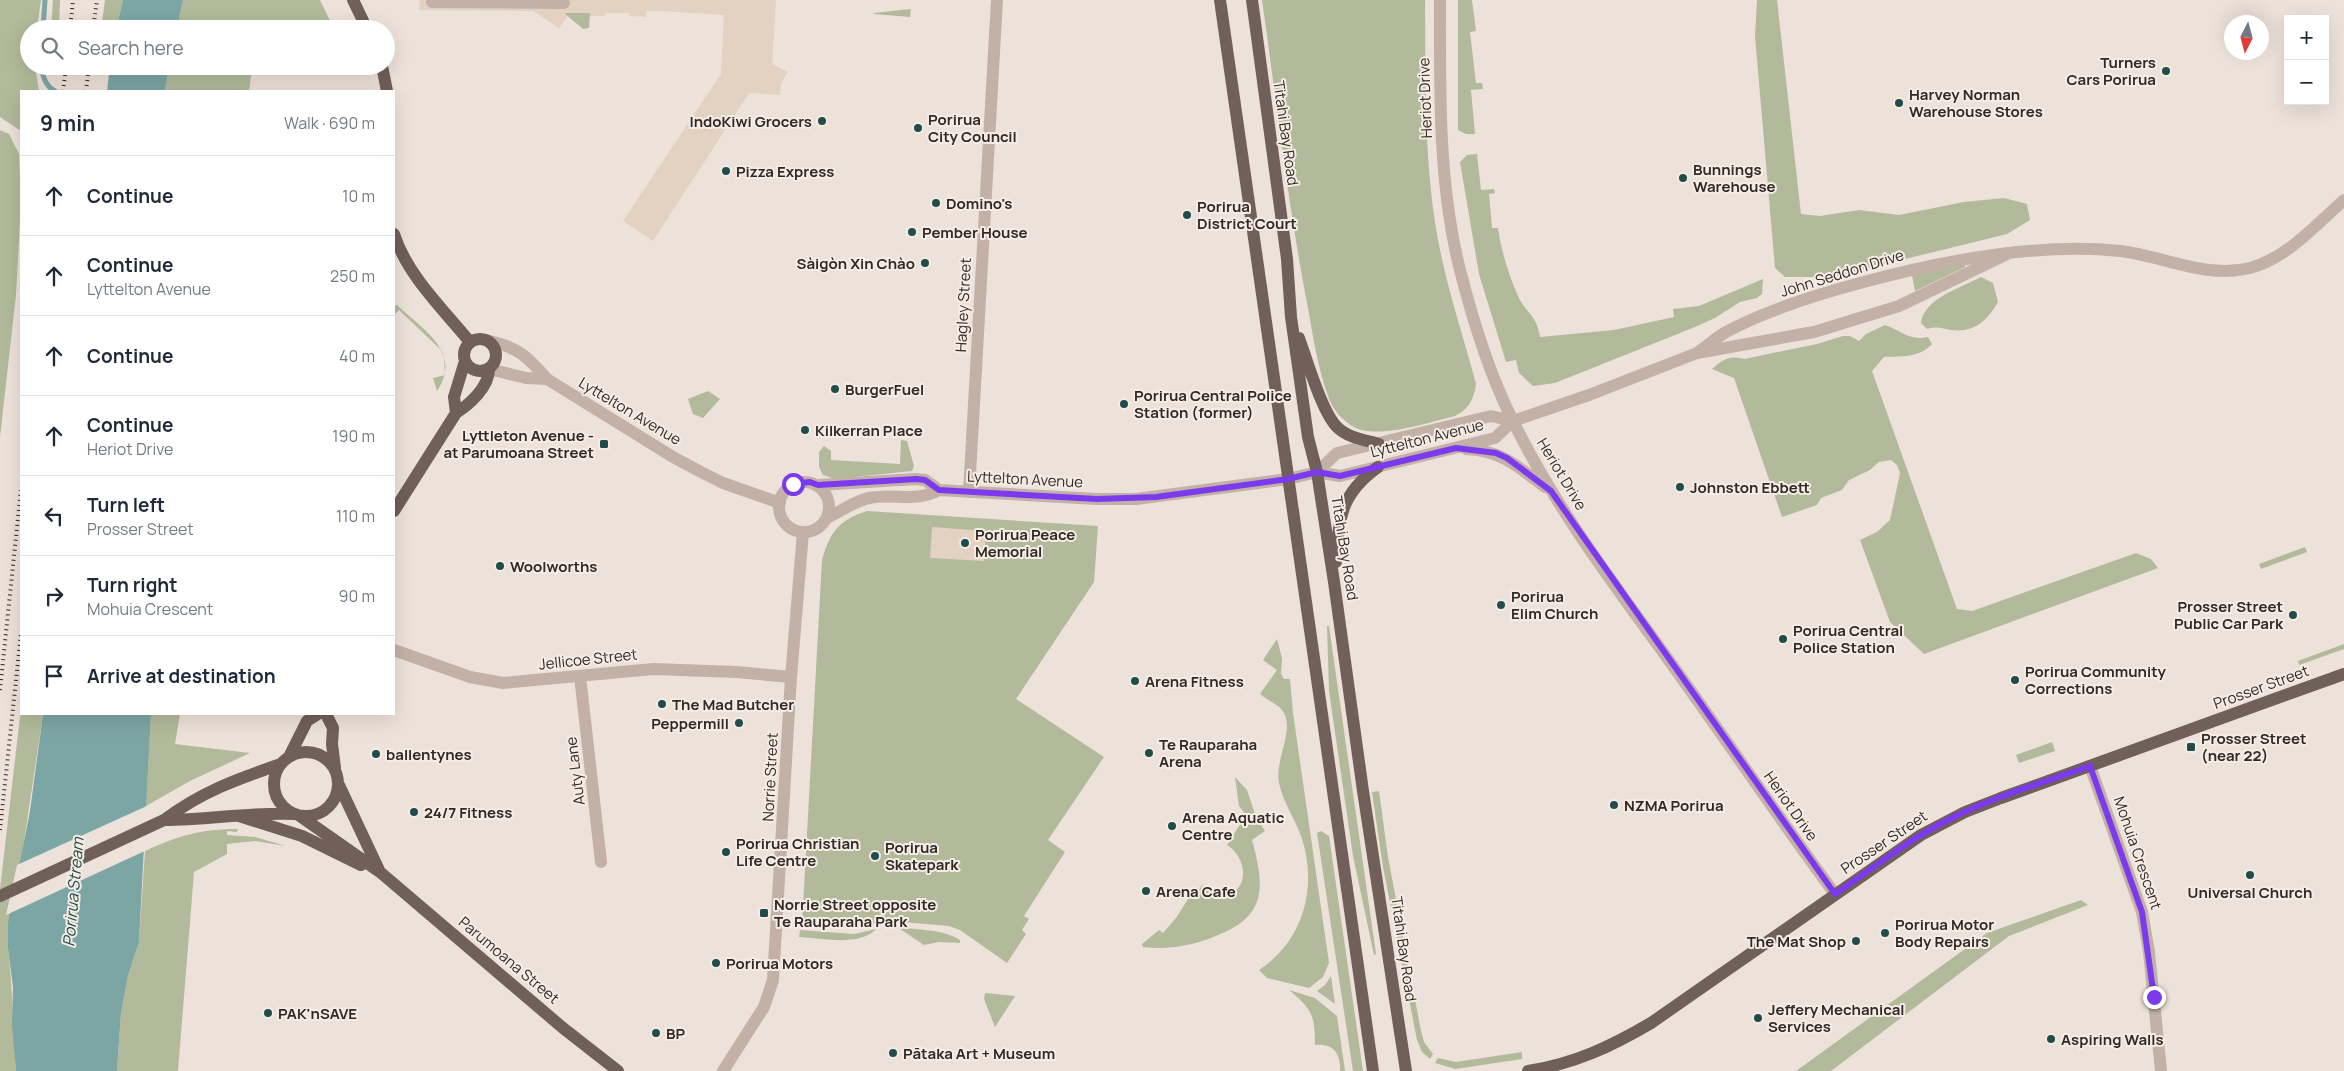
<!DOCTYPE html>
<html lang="en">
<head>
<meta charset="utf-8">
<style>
  body { margin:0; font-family:Manrope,sans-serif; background:#f2f2f3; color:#1f2937 }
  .controls { position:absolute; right:15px; top:15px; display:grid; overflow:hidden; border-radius:0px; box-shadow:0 5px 20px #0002 }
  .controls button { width:45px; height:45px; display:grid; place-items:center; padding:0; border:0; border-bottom:1px solid #e0e1e3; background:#fff; color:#1f2937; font:25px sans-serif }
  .compass { position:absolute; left:2224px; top:15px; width:45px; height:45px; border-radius:50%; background:#fff; box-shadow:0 5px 20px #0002; rotate:186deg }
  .stop { position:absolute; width:15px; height:15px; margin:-11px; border:4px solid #7c3aed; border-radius:50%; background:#fff }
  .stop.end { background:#7c3aed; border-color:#fff; box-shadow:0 1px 5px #0008 }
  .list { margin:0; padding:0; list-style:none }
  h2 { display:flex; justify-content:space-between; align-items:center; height:65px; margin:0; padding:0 20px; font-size:21px }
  h2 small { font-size:16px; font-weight:400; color:#747a83 }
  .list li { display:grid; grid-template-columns:32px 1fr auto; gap:15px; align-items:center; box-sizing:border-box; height:80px; padding:0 20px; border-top:1px solid #e0e1e3 }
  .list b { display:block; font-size:19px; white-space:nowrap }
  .list p { margin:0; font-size:16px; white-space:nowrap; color:#747a83 }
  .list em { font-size:16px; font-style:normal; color:#747a83 }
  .icon { flex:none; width:28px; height:28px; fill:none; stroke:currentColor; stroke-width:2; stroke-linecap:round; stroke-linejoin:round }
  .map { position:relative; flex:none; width:2344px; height:1071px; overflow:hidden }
  .search { position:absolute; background:#fff; box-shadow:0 5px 20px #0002; left:20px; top:20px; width:375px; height:55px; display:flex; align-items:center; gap:12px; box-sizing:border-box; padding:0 18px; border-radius:28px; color:#747a83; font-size:19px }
  .panel { position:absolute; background:#fff; box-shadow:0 5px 20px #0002; left:20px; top:90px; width:375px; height:625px; border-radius:0px }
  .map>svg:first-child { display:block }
</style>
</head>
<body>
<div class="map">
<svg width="2344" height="1071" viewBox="0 0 2344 1071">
  <rect width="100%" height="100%" fill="#ede2d9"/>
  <path fill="#b2ba9b" d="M 0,0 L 41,0 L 37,29 L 29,29 L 29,66 L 35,66 L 39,91 L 21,91 L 21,131 L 0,117 Z
    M 53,0 L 60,0 L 59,29 L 51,29 Z
    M 105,0 L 123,0 L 116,29 L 101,29 Z
    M 183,0 L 320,0 L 334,29 L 177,29 Z
    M 1262,0 L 1425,0 C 1426,86 1423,174 1442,259 C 1451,301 1465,342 1476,384 C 1474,399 1469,409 1455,416 C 1430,422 1377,440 1354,427 C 1343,421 1332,409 1328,396 C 1316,363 1312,327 1305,293 C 1287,196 1276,98 1262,0 Z
    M 1458,0 L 1472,0 L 1476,31 L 1470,32 L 1476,83 L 1482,83 L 1483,89 L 1471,90 L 1475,134 L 1466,134 L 1458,130 Z
    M 1757,0 L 1777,0 L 1801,214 L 1820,216 L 1859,210 L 1899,215 L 1964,202 L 2004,198 L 2027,204 L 2030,220 L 2007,234 L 1832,277 L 1785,277 L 1775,268 L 1755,36 Z
    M 911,9 L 910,17 L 874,14 L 874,13 Z
    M 564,13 L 590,13 L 589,28 L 583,29 Z
    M 169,66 L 257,66 L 251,76 L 249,91 L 165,91 Z
    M 0,130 L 9,134 L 19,154 L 21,202 L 16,295 L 0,437 Z
    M 1477,154 L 1481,190 L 1494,189 L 1495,193 L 1489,194 L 1492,228 L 1498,228 C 1501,250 1509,276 1518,296 C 1526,314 1537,315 1540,337 L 1614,330 L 1674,317 L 1673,309 L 1699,306 L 1763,279 L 1762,294 L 1757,298 L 1740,302 L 1715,318 L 1695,327 L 1555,383 L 1533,386 L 1519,373 L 1516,360 L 1506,362 L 1479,274 L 1460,162 L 1467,155 Z
    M 1965,265 L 1965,267 L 1915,291 L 1912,275 Z
    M 1981,277 L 1993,283 L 1998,302 C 1987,321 1974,333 1951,330 C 1940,328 1938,326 1927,329 L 1921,323 C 1924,298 1961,288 1981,277 Z
    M 397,305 C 423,330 463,352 437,391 L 433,378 L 445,375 L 444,358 L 440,349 L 399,310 L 394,315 L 394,306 Z
    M 1885,325 C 1903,331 1908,341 1928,337 L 1932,344 C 1920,358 1901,356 1884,357 L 1872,371 L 1957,609 L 1972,611 L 2136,553 L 2151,559 L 2158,568 L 1924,654 L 1890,622 L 1860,540 L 1877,532 L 1890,520 L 1900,473 L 1897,465 L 1891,460 L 1879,462 L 1870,470 L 1849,480 L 1842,490 L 1821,498 L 1817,505 L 1782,517 L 1734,378 L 1712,369 C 1723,359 1730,355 1744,359 L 1817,344 L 1843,336 L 1850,336 L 1859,341 L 1866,334 Z
    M 708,391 L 720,399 L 703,418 L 693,414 L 688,399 Z
    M 901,440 L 907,441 L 914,466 L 912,471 L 835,479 L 823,475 L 819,467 L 819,452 L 824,446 L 831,451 L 831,460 L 900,464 Z
    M 867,511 L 1098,526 L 1094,582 L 1016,699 L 1104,757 L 1048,840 L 1065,852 L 1024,916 L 1029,919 L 1022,930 L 1026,934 L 1007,963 L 960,930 L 949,926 L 892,921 L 853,928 L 802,925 L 822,560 C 830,532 839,520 867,511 Z
    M 2305,547 L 2307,552 L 2261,569 L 2259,564 Z
    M 1327,626 L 1329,626 L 1376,954 L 1374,955 L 1353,856 L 1329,691 Z
    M 1277,639 L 1282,658 L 1281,674 L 1284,679 L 1290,679 L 1293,713 L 1329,963 L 1323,977 L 1309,988 L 1267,978 L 1259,970 C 1302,942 1318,889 1302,839 C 1296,820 1283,803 1279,783 C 1274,758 1299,724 1279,707 C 1273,702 1266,699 1260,694 L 1277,670 L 1263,660 Z
    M 2344,644 L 2344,649 L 2299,665 L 2298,661 Z
    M 21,708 L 21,714 L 43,714 L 8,949 C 13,990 13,1030 16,1071 L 0,1071 L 0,889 Z
    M 151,714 L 180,714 L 175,744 L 250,753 L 190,781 L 146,806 Z
    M 2052,742 L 2055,751 L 2019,763 L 2016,755 Z
    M 1235,777 L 1247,790 L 1256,817 L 1265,831 L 1252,840 C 1266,891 1266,918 1211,938 C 1189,946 1167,950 1143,947 L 1142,944 L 1159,930 L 1163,933 L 1176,918 L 1190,896 L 1194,898 L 1202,885 L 1213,892 L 1214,895 C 1248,901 1252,861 1227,845 L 1246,815 L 1239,806 Z
    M 1379,791 L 1388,857 L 1421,1031 L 1424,1042 L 1433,1054 L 1430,1059 L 1422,1052 L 1417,1040 L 1383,867 L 1372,792 Z
    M 238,829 L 237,832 L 227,831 L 227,835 L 255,837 L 286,846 L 255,841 L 227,844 L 227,854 L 194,872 L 178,1071 L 117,1071 L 121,1013 L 128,976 L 139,942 L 145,851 C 177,836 201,829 238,829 Z
    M 1321,831 L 1329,836 L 1363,1071 L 1353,1071 L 1317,833 Z
    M 2081,900 L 2088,905 L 2009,936 L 1831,1071 L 1796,1071 L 1987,933 Z
    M 897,927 C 916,930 944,929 960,940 L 960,943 L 939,942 L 924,945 Z
    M 876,929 C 860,947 821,938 799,937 L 800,930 L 854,934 Z
    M 1331,976 L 1335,1004 L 1317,991 L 1325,985 Z
    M 1289,990 L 1315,998 L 1337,1016 L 1345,1071 L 1340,1071 C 1341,1053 1333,1043 1315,1045 C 1315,1013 1311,1009 1289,990 Z
    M 985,993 L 1015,996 L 995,1027 L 984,999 Z
    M 1522,1052 L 1522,1059 L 1455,1069 L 1435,1063 L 1438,1058 L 1456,1062 Z"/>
  <path fill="#e3d1c2" d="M 420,0 L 776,0 L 772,64 L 788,72 L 781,83 L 780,95 L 749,93 L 653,241 L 623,221 L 721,74 L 724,15 L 661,11 L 646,11 L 646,17 L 630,16 L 629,13 L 605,13 L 605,16 L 590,16 L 590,13 L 564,13 L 567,17 L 559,28 L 533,11 L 419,10 Z
    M 932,527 L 986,531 L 984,561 L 930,558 Z"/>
  <path fill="#7ca6a4" d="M 123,0 L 183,0 L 177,29 L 116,29 Z
    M 110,66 L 169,66 L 165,91 L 107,91 Z
    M 43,714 L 151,714 L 139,942 L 128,976 L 121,1013 L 117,1071 L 16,1071 L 12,1025 L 13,987 L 8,949 L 8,923 L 30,811 Z"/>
  <path fill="#ede2d9" d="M 149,805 L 147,850 L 6,915 L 17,865 Z"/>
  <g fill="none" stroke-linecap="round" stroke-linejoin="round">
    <path stroke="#7ca6a4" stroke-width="5" d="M 43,29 L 45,0
      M 41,66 C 43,76 45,86 55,91"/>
    <path stroke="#c3b1a7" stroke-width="12" d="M 1440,0 C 1440,88 1438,180 1459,266 C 1472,318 1490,376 1514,423 C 1559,515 1624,597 1683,680 C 1734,751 1783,824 1835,894
      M 432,2 L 564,3
      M 490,341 C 519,348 528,357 547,379 L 673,457 L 701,472 L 723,483 L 780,503
      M 1698,352 C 1707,346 1716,338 1726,332 C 1767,310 1815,295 1860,283 C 1941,261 2036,242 2120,251 C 2164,256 2205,279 2250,268 C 2287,258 2316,225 2344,200
      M 489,369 L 526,378 L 547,379
      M 1466,449 C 1501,450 1518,467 1545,487
      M 1317,472 L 1337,453 L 1491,416 L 1513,421
      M779 507a25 25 0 1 1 50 0a25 25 0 1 1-50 0Z
      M 818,485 L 916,479 L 925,480 L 939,490
      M 969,492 L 997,0
      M 827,518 C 840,512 854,501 869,498 C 895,493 915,503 939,490 L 1097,499 L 1136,499 L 1288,479 L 1317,472 L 1340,476 L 1495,438 L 1513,421 L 1589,395 L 1697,353 L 1814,332 L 1899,306 L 2007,254
      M 394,650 L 470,677 L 503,683 L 653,669 L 736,672 L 791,677
      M 580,676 L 601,862
      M 2090,766 L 2142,912 L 2149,952 L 2161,1071
      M 723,1071 L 764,1007 L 773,980 L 791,677 L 803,532"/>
    <path stroke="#715f59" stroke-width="12" d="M 353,0 L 367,29
      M 1220,0 L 1373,1071
      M 1252,0 L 1287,259 L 1291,317 L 1308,437 L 1317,472 L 1334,582 L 1363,791 L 1406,1071
      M 382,66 L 387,91
      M 394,234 C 407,275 443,309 470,342
      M 1299,338 C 1307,360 1322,412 1337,427 C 1348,438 1365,440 1379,444
      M464 355a16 16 0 1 1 32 0a16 16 0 1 1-32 0Z
      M 456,413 L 454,397 L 465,361
      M 394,511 L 456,413 C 470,404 489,387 489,369
      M 1336,562 C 1339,518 1340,494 1378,467
      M 326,714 L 333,728 L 332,744 L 335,768
      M274 784a32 32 0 1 1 64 0a32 32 0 1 1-64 0Z
      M 289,757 L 307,721 L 318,714
      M 339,785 L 379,870
      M 239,816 L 302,836 L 361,865
      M 300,816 L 380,872 L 563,1028 L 618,1071
      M 164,820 C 208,820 251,812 294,814
      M 0,896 L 164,820 C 201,792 237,779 281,764
      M 1528,1071 C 1574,1064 1612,1046 1651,1023 L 1921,835 L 1965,812 L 2001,798 L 2344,674"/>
    <path stroke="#312926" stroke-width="4" stroke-dasharray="1 4" stroke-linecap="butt" d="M 70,29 L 73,0
      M 93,29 L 97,0
      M 63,91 L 66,66
      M 86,91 L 89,66
      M 0,690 L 21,489
      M 0,830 L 21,633"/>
  </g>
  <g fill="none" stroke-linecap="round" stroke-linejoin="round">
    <path stroke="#7c3aed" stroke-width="6" d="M 793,484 L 810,482 L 818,485 L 916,479 L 925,480 L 939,490 L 1097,499 L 1156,497 L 1288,479 L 1317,472 L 1340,476 L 1456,448 L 1496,453 L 1507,458 L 1551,491 L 1835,894 C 1871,870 1905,842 1944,822 C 1990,798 2041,783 2090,766 L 2142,912 L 2154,997"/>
  </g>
  <g fill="#224c4b" stroke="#f5ece4" stroke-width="2">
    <circle cx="2166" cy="71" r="5"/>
    <circle cx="1899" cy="103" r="5"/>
    <circle cx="822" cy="121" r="5"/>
    <circle cx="918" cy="128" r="5"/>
    <circle cx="726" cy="171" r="5"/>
    <circle cx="1683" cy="178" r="5"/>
    <circle cx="936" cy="203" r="5"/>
    <circle cx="1187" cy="215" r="5"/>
    <circle cx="912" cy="232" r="5"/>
    <circle cx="925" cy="263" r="5"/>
    <circle cx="835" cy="389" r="5"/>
    <circle cx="1124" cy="404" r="5"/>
    <circle cx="805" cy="430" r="5"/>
    <rect x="599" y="439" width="10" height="10" rx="2.5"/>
    <circle cx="1680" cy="487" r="5"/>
    <circle cx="965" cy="543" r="5"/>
    <circle cx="500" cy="566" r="5"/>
    <circle cx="1501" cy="605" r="5"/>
    <circle cx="2293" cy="615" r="5"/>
    <circle cx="1783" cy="639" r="5"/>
    <circle cx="2015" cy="680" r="5"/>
    <circle cx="1135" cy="681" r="5"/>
    <circle cx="662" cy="704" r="5"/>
    <circle cx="739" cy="723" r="5"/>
    <rect x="2186" y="742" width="10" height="10" rx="2.5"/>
    <circle cx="1149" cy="753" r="5"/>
    <circle cx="376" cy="754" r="5"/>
    <circle cx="1614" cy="805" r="5"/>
    <circle cx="414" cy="812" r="5"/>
    <circle cx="1172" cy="826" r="5"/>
    <circle cx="726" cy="852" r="5"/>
    <circle cx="875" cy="856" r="5"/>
    <circle cx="2250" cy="875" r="5"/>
    <circle cx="1146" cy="891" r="5"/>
    <rect x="759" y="908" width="10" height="10" rx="2.5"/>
    <circle cx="1885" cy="933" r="5"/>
    <circle cx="1856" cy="941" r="5"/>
    <circle cx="716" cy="963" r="5"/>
    <circle cx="268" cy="1013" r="5"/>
    <circle cx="1758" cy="1018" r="5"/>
    <circle cx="656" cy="1033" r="5"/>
    <circle cx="2051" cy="1039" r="5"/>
    <circle cx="893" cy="1053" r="5"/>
  </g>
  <g text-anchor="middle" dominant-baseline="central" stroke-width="4" stroke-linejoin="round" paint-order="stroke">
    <g font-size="15" font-weight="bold" fill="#312926" stroke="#f5ece4" text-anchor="start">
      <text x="2156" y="62" text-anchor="end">Turners<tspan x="2156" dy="17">Cars Porirua</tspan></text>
      <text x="1909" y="94">Harvey Norman<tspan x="1909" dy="17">Warehouse Stores</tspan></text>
      <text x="928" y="119">Porirua<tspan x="928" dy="17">City Council</tspan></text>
      <text x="812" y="121" text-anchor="end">IndoKiwi Grocers</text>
      <text x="1693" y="169">Bunnings<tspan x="1693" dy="17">Warehouse</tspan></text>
      <text x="736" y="171">Pizza Express</text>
      <text x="946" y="203">Domino's</text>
      <text x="1197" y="206">Porirua<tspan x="1197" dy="17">District Court</tspan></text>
      <text x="922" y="232">Pember House</text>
      <text x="915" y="263" text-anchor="end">Sàigòn Xin Chào</text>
      <text x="845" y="389">BurgerFuel</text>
      <text x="1134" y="395">Porirua Central Police<tspan x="1134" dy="17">Station (former)</tspan></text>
      <text x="815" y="430">Kilkerran Place</text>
      <text x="594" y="435" text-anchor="end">Lyttleton Avenue -<tspan x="594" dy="17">at Parumoana Street</tspan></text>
      <text x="1690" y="487">Johnston Ebbett</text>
      <text x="975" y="534">Porirua Peace<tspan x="975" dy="17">Memorial</tspan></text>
      <text x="510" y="566">Woolworths</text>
      <text x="1511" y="596">Porirua<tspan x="1511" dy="17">Elim Church</tspan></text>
      <text x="2283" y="606" text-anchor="end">Prosser Street<tspan x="2283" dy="17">Public Car Park</tspan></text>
      <text x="1793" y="630">Porirua Central<tspan x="1793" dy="17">Police Station</tspan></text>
      <text x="2025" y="671">Porirua Community<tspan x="2025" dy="17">Corrections</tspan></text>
      <text x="1145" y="681">Arena Fitness</text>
      <text x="672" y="704">The Mad Butcher</text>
      <text x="729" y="723" text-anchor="end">Peppermill</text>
      <text x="2201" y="738">Prosser Street<tspan x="2201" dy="17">(near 22)</tspan></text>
      <text x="1159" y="744">Te Rauparaha<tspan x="1159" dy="17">Arena</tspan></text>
      <text x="386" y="754">ballentynes</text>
      <text x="1624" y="805">NZMA Porirua</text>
      <text x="424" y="812">24/7 Fitness</text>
      <text x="1182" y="817">Arena Aquatic<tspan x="1182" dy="17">Centre</tspan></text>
      <text x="736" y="843">Porirua Christian<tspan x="736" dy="17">Life Centre</tspan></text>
      <text x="885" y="847">Porirua<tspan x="885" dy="17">Skatepark</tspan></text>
      <text x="1156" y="891">Arena Cafe</text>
      <text x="2250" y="892" text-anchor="middle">Universal Church</text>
      <text x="774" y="904">Norrie Street opposite<tspan x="774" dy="17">Te Rauparaha Park</tspan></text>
      <text x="1895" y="924">Porirua Motor<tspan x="1895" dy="17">Body Repairs</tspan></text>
      <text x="1846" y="941" text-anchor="end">The Mat Shop</text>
      <text x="726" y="963">Porirua Motors</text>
      <text x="1768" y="1009">Jeffery Mechanical<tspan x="1768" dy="17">Services</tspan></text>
      <text x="278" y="1013">PAK'nSAVE</text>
      <text x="666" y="1033">BP</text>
      <text x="2061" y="1039">Aspiring Walls</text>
      <text x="903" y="1053">Pātaka Art + Museum</text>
    </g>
    <g font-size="15" fill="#312926" stroke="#f5ece4">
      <text transform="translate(1425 98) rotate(-92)">Heriot Drive</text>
      <text transform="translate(1286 133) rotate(82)">Titahi Bay Road</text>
      <text transform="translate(1842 273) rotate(-17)">John Seddon Drive</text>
      <text transform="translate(963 305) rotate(-87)">Hagley Street</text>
      <text transform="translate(630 411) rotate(31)">Lyttelton Avenue</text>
      <text transform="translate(1427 438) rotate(-14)">Lyttelton Avenue</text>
      <text transform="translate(1562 474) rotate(59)">Heriot Drive</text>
      <text transform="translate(1025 479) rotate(3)">Lyttelton Avenue</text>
      <text transform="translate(1345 548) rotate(81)">Titahi Bay Road</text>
      <text transform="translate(588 659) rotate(-6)">Jellicoe Street</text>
      <text transform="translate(2261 687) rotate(-20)">Prosser Street</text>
      <text transform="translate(575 771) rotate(-97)">Auty Lane</text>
      <text transform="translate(770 777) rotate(-87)">Norrie Street</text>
      <text transform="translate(1791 806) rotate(55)">Heriot Drive</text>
      <text transform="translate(1884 842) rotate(-34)">Prosser Street</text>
      <text transform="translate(2138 853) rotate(71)">Mohuia Crescent</text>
      <text transform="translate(1404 949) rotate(82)">Titahi Bay Road</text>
      <text transform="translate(509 960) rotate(40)">Parumoana Street</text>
    </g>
    <g font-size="16" font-style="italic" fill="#224c4b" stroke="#f5ece4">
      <text transform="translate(73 892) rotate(-85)">Porirua Stream</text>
    </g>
  </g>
</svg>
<div class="controls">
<button>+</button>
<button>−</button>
</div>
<svg class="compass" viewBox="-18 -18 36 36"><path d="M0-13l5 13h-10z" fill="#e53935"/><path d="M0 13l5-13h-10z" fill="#747a83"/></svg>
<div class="stop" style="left:793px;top:484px"></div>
<div class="stop end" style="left:2154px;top:997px"></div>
<div class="search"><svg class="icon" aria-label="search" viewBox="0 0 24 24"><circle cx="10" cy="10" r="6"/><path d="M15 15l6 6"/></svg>Search here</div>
<section class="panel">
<h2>9 min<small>Walk · 690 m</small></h2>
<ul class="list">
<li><svg class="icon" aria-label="ahead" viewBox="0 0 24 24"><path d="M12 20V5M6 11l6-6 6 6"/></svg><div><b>Continue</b></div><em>10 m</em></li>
<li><svg class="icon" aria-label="ahead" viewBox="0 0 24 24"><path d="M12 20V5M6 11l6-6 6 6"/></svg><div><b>Continue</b><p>Lyttelton Avenue</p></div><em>250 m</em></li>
<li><svg class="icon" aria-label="ahead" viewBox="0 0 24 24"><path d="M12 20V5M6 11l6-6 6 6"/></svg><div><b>Continue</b></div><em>40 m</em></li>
<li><svg class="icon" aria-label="ahead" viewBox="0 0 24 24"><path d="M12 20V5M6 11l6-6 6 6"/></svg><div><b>Continue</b><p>Heriot Drive</p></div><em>190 m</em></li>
<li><svg class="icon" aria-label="left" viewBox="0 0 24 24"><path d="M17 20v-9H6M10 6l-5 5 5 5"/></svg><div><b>Turn left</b><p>Prosser Street</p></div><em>110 m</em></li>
<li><svg class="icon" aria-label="right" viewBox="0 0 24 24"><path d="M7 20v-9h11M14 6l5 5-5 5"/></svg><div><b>Turn right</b><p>Mohuia Crescent</p></div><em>90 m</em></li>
<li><svg class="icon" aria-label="arrive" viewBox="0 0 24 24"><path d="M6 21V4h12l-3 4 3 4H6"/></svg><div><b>Arrive at destination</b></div></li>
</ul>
</section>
</div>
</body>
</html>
